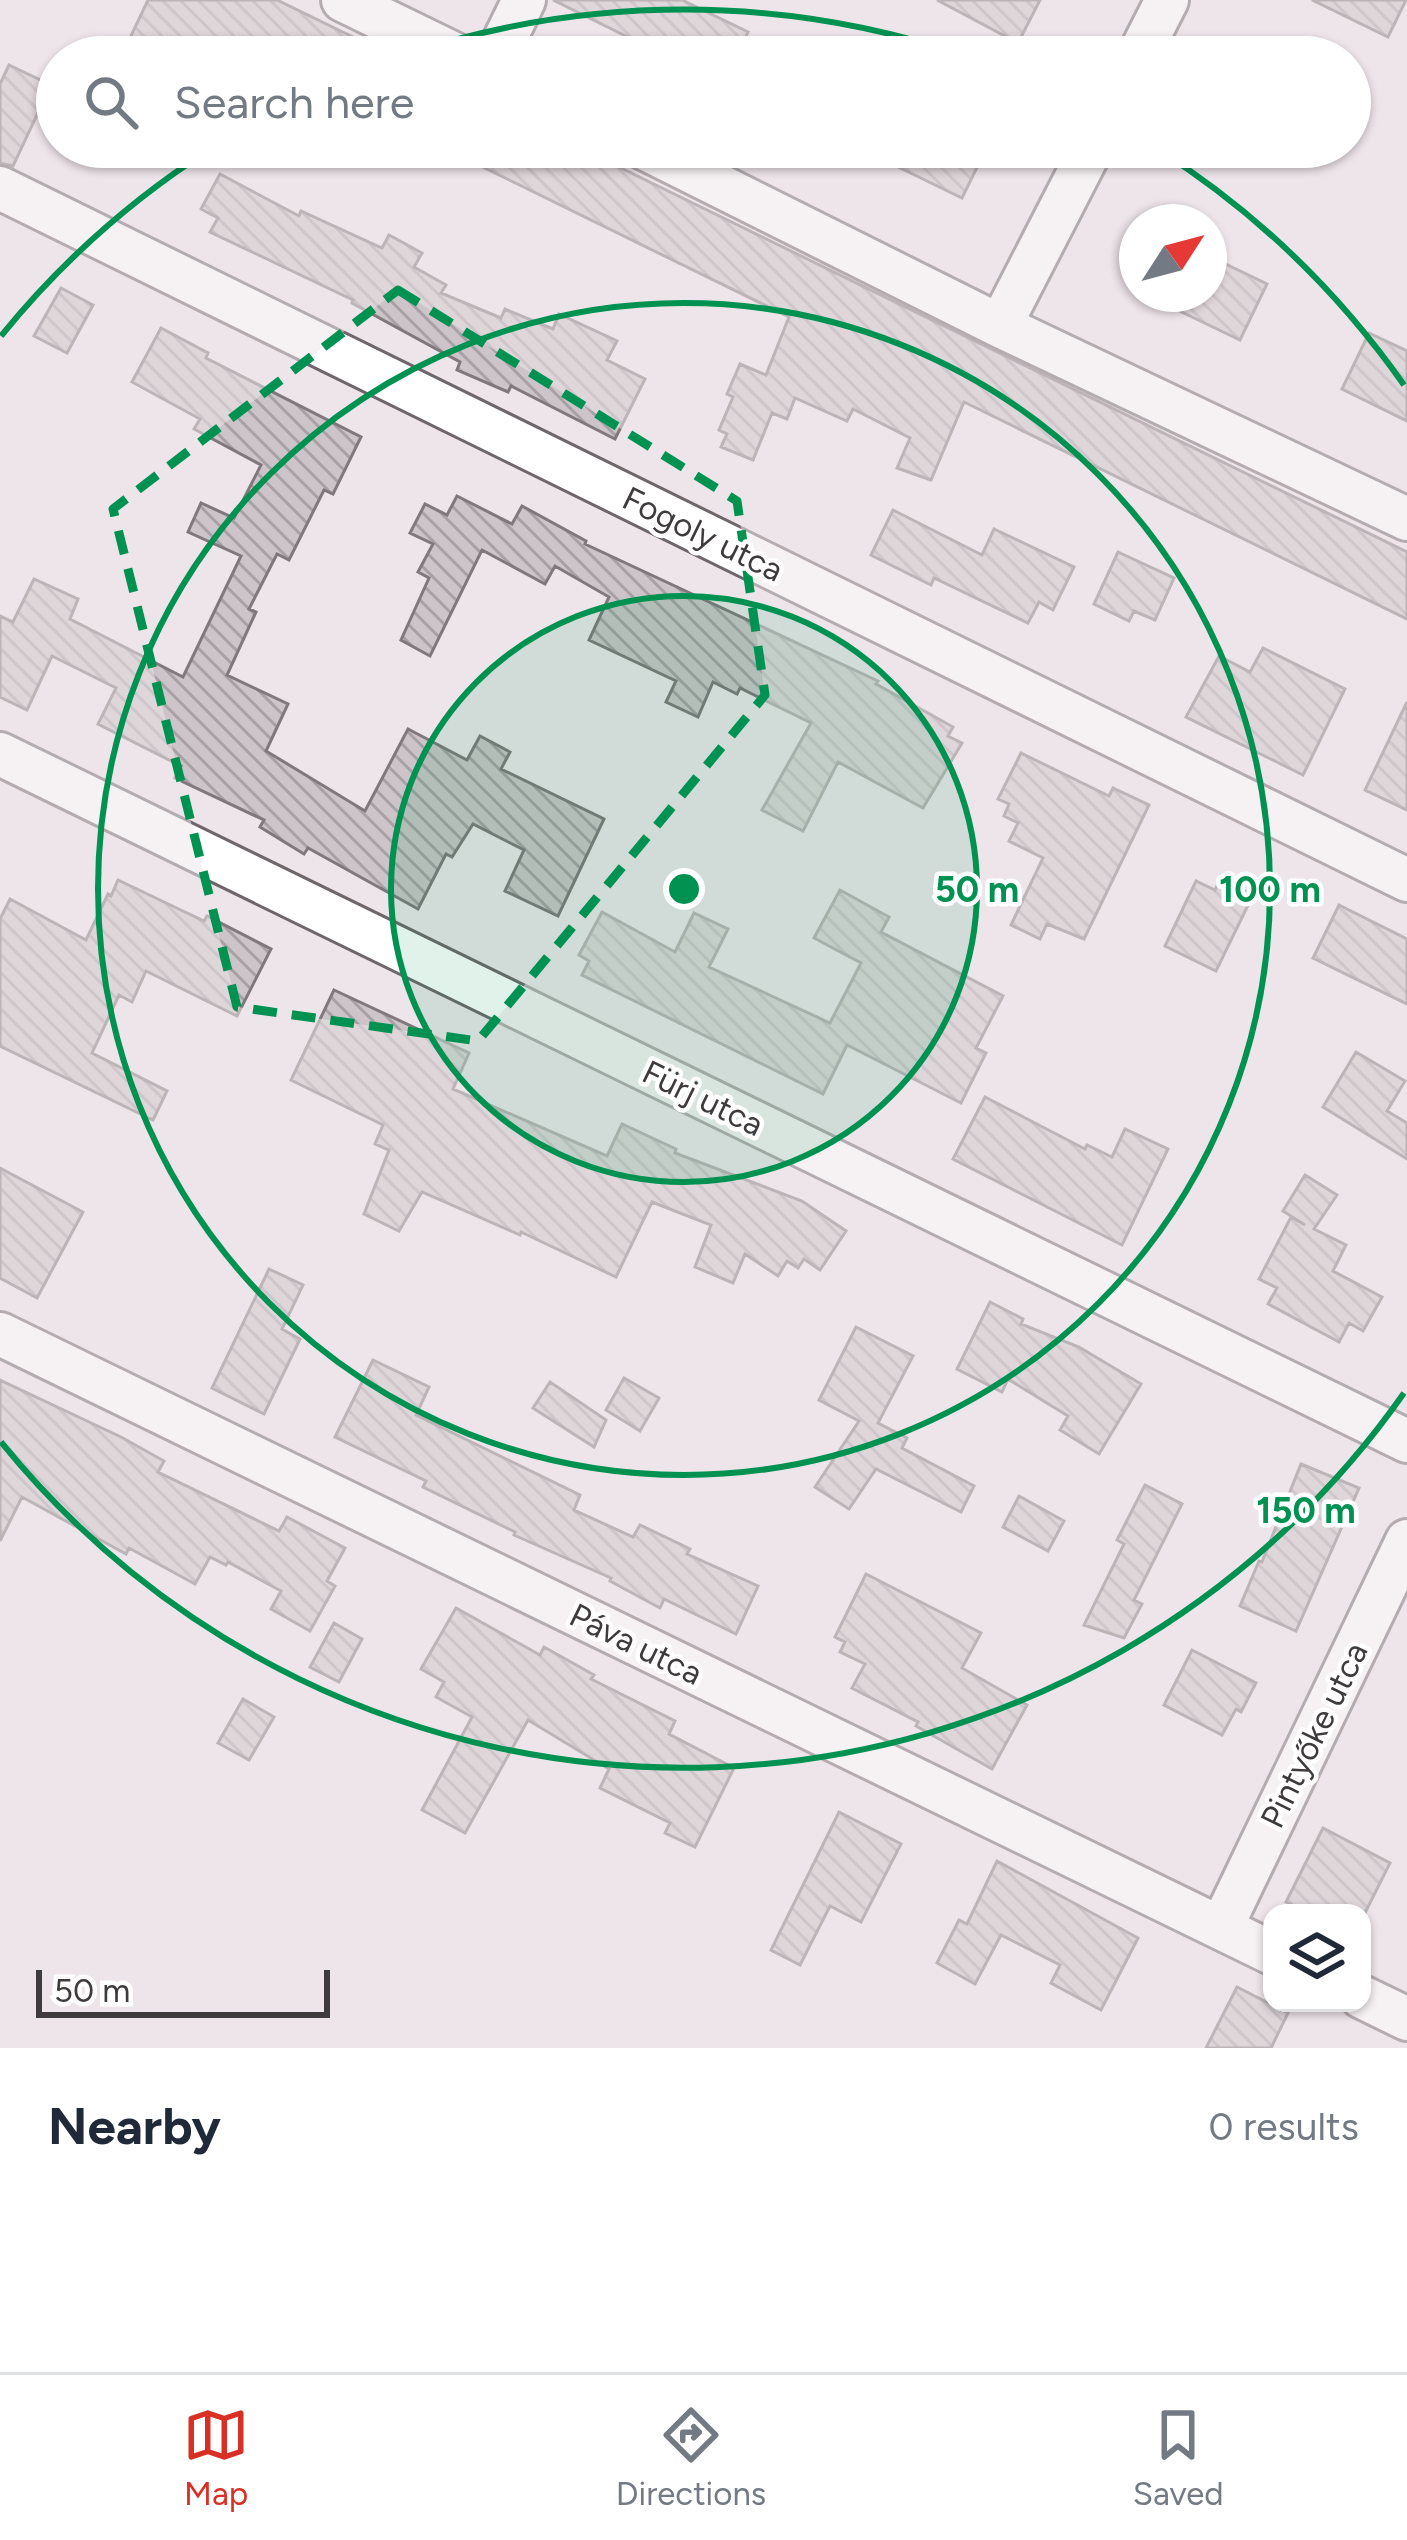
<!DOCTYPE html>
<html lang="en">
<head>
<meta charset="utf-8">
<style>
  body { margin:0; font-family:Figtree,sans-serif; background:#f2f2f3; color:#1f2937 }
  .controls { position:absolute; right:36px; bottom:36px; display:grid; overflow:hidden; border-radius:24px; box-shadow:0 3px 9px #0004 }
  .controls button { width:108px; height:108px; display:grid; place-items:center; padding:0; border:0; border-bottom:3px solid #e0e1e3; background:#fff; color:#1f2937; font:60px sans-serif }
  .compass { position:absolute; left:1119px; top:204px; width:108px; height:108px; border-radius:50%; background:#fff; box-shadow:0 3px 9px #0004; rotate:54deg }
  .scale { position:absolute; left:36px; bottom:30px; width:294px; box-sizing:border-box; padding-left:12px; border:6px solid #3f3b3d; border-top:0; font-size:33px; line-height:42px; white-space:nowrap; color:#3f3b3d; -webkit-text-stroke:9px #fff; paint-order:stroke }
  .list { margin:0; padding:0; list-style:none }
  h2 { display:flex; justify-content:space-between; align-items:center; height:156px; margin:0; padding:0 48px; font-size:51px }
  h2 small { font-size:39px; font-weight:400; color:#747a83 }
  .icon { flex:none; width:66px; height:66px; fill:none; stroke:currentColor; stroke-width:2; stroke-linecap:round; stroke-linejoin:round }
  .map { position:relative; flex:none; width:1407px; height:2048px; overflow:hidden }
  .search { position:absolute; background:#fff; box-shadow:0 3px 9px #0004; left:36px; right:36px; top:36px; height:132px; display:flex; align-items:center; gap:30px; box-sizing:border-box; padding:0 42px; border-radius:66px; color:#747a83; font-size:45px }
  .sheet { height:324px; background:#fff }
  nav { display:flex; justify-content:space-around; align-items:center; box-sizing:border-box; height:168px; border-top:3px solid #e0e1e3; background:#fff; font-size:33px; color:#747a83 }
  nav a { display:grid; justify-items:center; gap:6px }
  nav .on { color:#d93025 }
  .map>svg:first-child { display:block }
</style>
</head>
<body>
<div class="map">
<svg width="1407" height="2048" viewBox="0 0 1407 2048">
  <defs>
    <pattern id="building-back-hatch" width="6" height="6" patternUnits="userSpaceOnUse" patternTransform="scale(3)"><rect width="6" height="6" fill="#ccc4c8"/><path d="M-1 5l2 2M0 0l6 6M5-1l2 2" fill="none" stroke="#a7a0a4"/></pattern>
  </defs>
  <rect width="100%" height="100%" fill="#eee5ea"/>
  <path fill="url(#building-back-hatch)" stroke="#80787c" stroke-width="3" d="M 148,0 L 277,0 L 394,57 L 258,57 L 229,43 L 222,57 L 121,57 Z
    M 553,0 L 682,0 L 748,32 L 736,57 L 668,57 Z
    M 937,0 L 1040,0 L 1018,43 Z
    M 1312,0 L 1406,0 L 1388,37 Z
    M 9,65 L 51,85 L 13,166 L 0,163 L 0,84 Z
    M 442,147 L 578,147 L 1407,552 L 1407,619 L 964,402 L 931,480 L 897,468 L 910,438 L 853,409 L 847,421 L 795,398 L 787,419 L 772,413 L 753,460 L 721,447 L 727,434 L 719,430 L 733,397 L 727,394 L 740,364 L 766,375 L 789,317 Z
    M 857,147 L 987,147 L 962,198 Z
    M 220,174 L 299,216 L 301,211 L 382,248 L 389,235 L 422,253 L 414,267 L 446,285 L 441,293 L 501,318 L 505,309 L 553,329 L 559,314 L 617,341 L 607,360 L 645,379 L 615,439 L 511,386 L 508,392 L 457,370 L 460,362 L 352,303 L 353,300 L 210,232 L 218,218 L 201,209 Z
    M 1209,256 L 1267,284 L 1240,340 L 1144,294 L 1209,294 Z
    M 61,288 L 93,305 L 67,353 L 34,336 Z
    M 161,328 L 208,353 L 206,358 L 361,437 L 333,494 L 324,490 L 289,560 L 277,554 L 249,609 L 256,612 L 227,675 L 288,704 L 266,751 L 365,811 L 408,729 L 467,760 L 480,736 L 510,752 L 501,769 L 604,819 L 558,916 L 505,891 L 524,850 L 473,824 L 452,857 L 446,854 L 418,909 L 308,848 L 304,854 L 260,827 L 264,820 L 175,778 L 181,766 L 98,724 L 116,688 L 52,656 L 27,710 L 0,697 L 0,616 L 13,622 L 34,579 L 78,599 L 70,619 L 183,677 L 241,556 L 188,532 L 201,503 L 234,518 L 261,465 L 194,429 L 200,419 L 132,382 Z
    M 1369,333 L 1407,351 L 1407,421 L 1342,389 Z
    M 457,496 L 512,524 L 522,506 L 586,541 L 585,544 L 878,681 L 876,684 L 953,727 L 948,736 L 962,743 L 923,808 L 838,762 L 803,831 L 762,810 L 811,723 L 740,688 L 737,694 L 713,682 L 698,717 L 666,702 L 676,681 L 589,640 L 609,597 L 555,566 L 545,584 L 482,550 L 430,656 L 401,640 L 429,578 L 418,572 L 433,544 L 410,533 L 425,504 L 447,515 Z
    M 893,510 L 982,555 L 994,529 L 1074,567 L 1053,610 L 1039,602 L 1028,623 L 934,578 L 931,585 L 871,555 Z
    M 1118,552 L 1174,578 L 1155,620 L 1134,611 L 1129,621 L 1094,604 Z
    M 1263,648 L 1345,689 L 1303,775 L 1186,717 L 1219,656 L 1250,672 Z
    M 1407,702 L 1407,810 L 1365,790 Z
    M 1021,753 L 1109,796 L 1113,788 L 1149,805 L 1084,939 L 1047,924 L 1040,939 L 1011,925 L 1043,858 L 1009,841 L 1018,823 L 1004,816 L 1009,804 L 998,799 Z
    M 1220,879 L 1253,895 L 1216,971 L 1165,946 L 1196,881 L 1215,890 Z
    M 118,880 L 204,921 L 207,916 L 271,949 L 237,1016 L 146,971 L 132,1002 L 119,995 L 92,1053 L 167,1091 L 153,1120 L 0,1046 L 0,919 L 10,899 L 86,940 L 108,894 L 111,896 Z
    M 840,890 L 889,917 L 881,932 L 1003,996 L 976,1048 L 986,1053 L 961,1103 L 847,1045 L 823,1094 L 582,975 L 589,961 L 579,955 L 602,912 L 675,952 L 694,913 L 728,929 L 709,967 L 830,1023 L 861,963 L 814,938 Z
    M 1339,905 L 1407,939 L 1407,1004 L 1313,958 Z
    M 334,990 L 469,1053 L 453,1089 L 607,1156 L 622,1124 L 676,1149 L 675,1153 L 802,1201 L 846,1231 L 820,1270 L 804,1259 L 798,1268 L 787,1261 L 778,1276 L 745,1254 L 733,1283 L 695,1267 L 711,1225 L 652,1202 L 616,1277 L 521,1232 L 520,1235 L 422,1192 L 399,1231 L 364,1214 L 389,1150 L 375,1144 L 383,1125 L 291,1080 Z
    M 1356,1052 L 1405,1081 L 1387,1111 L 1407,1123 L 1407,1159 L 1323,1107 Z
    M 985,1097 L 1085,1149 L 1087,1145 L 1112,1157 L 1125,1129 L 1168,1149 L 1122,1245 L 953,1159 Z
    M 0,1168 L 83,1212 L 37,1298 L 0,1278 Z
    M 1305,1175 L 1337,1195 L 1314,1229 L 1346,1245 L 1333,1271 L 1382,1297 L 1363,1331 L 1349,1323 L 1339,1342 L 1268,1304 L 1277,1288 L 1259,1279 L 1291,1217 L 1305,1225 L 1283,1211 Z
    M 269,1269 L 303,1285 L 282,1329 L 300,1339 L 264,1414 L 212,1388 Z
    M 990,1302 L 1023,1319 L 1021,1324 L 1079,1347 L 1141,1384 L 1099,1454 L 1060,1430 L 1068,1416 L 1008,1379 L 1002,1392 L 957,1369 Z
    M 856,1327 L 913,1356 L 878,1423 L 907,1438 L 902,1448 L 974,1486 L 961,1512 L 876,1469 L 849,1509 L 815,1487 L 859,1421 L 819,1400 Z
    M 373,1360 L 429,1387 L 416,1415 L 580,1495 L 574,1510 L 633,1537 L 640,1525 L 690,1549 L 687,1554 L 758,1586 L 736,1634 L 664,1599 L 660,1608 L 610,1581 L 611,1578 L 514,1535 L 515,1532 L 423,1487 L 426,1481 L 335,1437 Z
    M 624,1378 L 659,1398 L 640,1431 L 606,1410 Z
    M 0,1380 L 121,1437 L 164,1461 L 158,1472 L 279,1531 L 287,1517 L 345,1548 L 327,1581 L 335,1586 L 310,1631 L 271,1609 L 281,1591 L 228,1562 L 226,1565 L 210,1557 L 195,1584 L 129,1548 L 126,1554 L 22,1497 L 0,1541 Z
    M 550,1382 L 606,1420 L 594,1447 L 533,1408 Z
    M 1301,1464 L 1359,1488 L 1296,1631 L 1240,1606 L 1259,1561 L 1262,1562 Z
    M 1145,1485 L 1182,1504 L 1134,1600 L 1142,1604 L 1124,1638 L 1084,1625 L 1124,1544 L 1117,1540 Z
    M 1019,1496 L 1064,1521 L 1048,1551 L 1003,1527 Z
    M 866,1574 L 981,1633 L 962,1668 L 1027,1705 L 992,1769 L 916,1726 L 918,1722 L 852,1688 L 865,1664 L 840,1652 L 845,1642 L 835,1637 Z
    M 456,1608 L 540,1655 L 544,1647 L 594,1675 L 591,1679 L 675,1721 L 669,1734 L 734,1768 L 695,1847 L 665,1833 L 670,1823 L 600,1788 L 609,1769 L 528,1720 L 465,1833 L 422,1810 L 472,1717 L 436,1697 L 444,1682 L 421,1669 Z
    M 334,1623 L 362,1639 L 339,1682 L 310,1667 Z
    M 1192,1650 L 1256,1683 L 1241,1712 L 1236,1709 L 1222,1735 L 1164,1705 Z
    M 243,1699 L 274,1717 L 249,1760 L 218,1743 Z
    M 839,1812 L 901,1844 L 861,1922 L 830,1906 L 800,1965 L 771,1950 Z
    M 1323,1828 L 1390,1863 L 1365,1913 L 1308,1913 L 1286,1902 Z
    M 997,1861 L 1138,1938 L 1101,2010 L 1051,1983 L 1060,1965 L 1001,1935 L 975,1984 L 937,1963 L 959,1920 L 967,1924 Z
    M 1237,1987 L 1288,2013 L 1271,2048 L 1206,2048 Z"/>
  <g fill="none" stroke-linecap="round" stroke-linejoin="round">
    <g stroke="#6e666a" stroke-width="48">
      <path id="minor" d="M 343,0 L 460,57
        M 496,57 L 524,0
        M 1138,57 L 1167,0
        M 642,147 L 1000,326 L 1407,519
        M 0,188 L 1407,880
        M 1000,326 L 1092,147
        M 0,754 L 1407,1441
        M 0,1334 L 1272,1953
        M 1221,1928 L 1407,1541
        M 1362,1997 L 1407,2019"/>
    </g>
    <use href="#minor" stroke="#fff" stroke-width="42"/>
  </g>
  <path d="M0 0H1407V2048H0ZM 398,290 L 737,501 L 765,695 L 478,1041 L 237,1007 L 113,509 Z" fill="#eee5ea" fill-opacity=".55" fill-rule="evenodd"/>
  <path fill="none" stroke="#019252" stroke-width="9" stroke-dasharray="24 15" stroke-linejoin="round" d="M 398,290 L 737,501 L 765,695 L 478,1041 L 237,1007 L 113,509 Z"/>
  <circle cx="684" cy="889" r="293" fill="#019252" fill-opacity=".12"/>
  <g fill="none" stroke="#019252" stroke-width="6">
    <circle cx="684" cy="889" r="293"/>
    <circle cx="684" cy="889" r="586"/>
    <path d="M1404 1393A879 879 0 0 1 1 1442M1 336A879 879 0 0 1 212 148M405 55A879 879 0 0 1 963 55M1156 148A879 879 0 0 1 1404 385"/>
  </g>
  <g text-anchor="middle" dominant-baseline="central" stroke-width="9" stroke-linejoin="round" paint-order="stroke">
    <g font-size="33" fill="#3f3b3d" stroke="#fff">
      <text transform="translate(703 534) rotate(26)">Fogoly utca</text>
      <text transform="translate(703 1098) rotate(26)">Fürj utca</text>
      <text transform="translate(636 1644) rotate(26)">Páva utca</text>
      <text transform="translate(1314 1735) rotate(-64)">Pintyőke utca</text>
    </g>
  </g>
  <circle cx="684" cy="889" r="18" fill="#019252" stroke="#fff" stroke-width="6"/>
  <g font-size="36" text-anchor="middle" font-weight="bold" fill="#019252" stroke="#fff" stroke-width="9" stroke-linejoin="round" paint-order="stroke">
    <text x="977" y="902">50 m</text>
    <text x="1270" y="902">100 m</text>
    <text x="1306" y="1523">150 m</text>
  </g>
</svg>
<div class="controls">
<button><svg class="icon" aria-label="layers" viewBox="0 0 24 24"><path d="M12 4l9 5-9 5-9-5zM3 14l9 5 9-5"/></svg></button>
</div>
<svg class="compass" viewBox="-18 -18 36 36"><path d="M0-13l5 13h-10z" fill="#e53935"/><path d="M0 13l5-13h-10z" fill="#747a83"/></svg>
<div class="scale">50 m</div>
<div class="search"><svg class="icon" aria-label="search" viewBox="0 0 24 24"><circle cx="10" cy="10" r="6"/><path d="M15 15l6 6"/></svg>Search here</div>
</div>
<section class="sheet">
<h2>Nearby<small>0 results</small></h2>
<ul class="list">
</ul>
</section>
<nav>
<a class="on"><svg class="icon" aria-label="map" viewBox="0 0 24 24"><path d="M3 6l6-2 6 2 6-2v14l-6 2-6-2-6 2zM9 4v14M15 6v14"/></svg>Map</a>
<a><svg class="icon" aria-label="directions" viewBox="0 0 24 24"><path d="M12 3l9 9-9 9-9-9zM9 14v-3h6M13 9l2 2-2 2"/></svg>Directions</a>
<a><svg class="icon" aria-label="saved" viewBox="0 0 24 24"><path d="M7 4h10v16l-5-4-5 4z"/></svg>Saved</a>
</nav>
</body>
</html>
